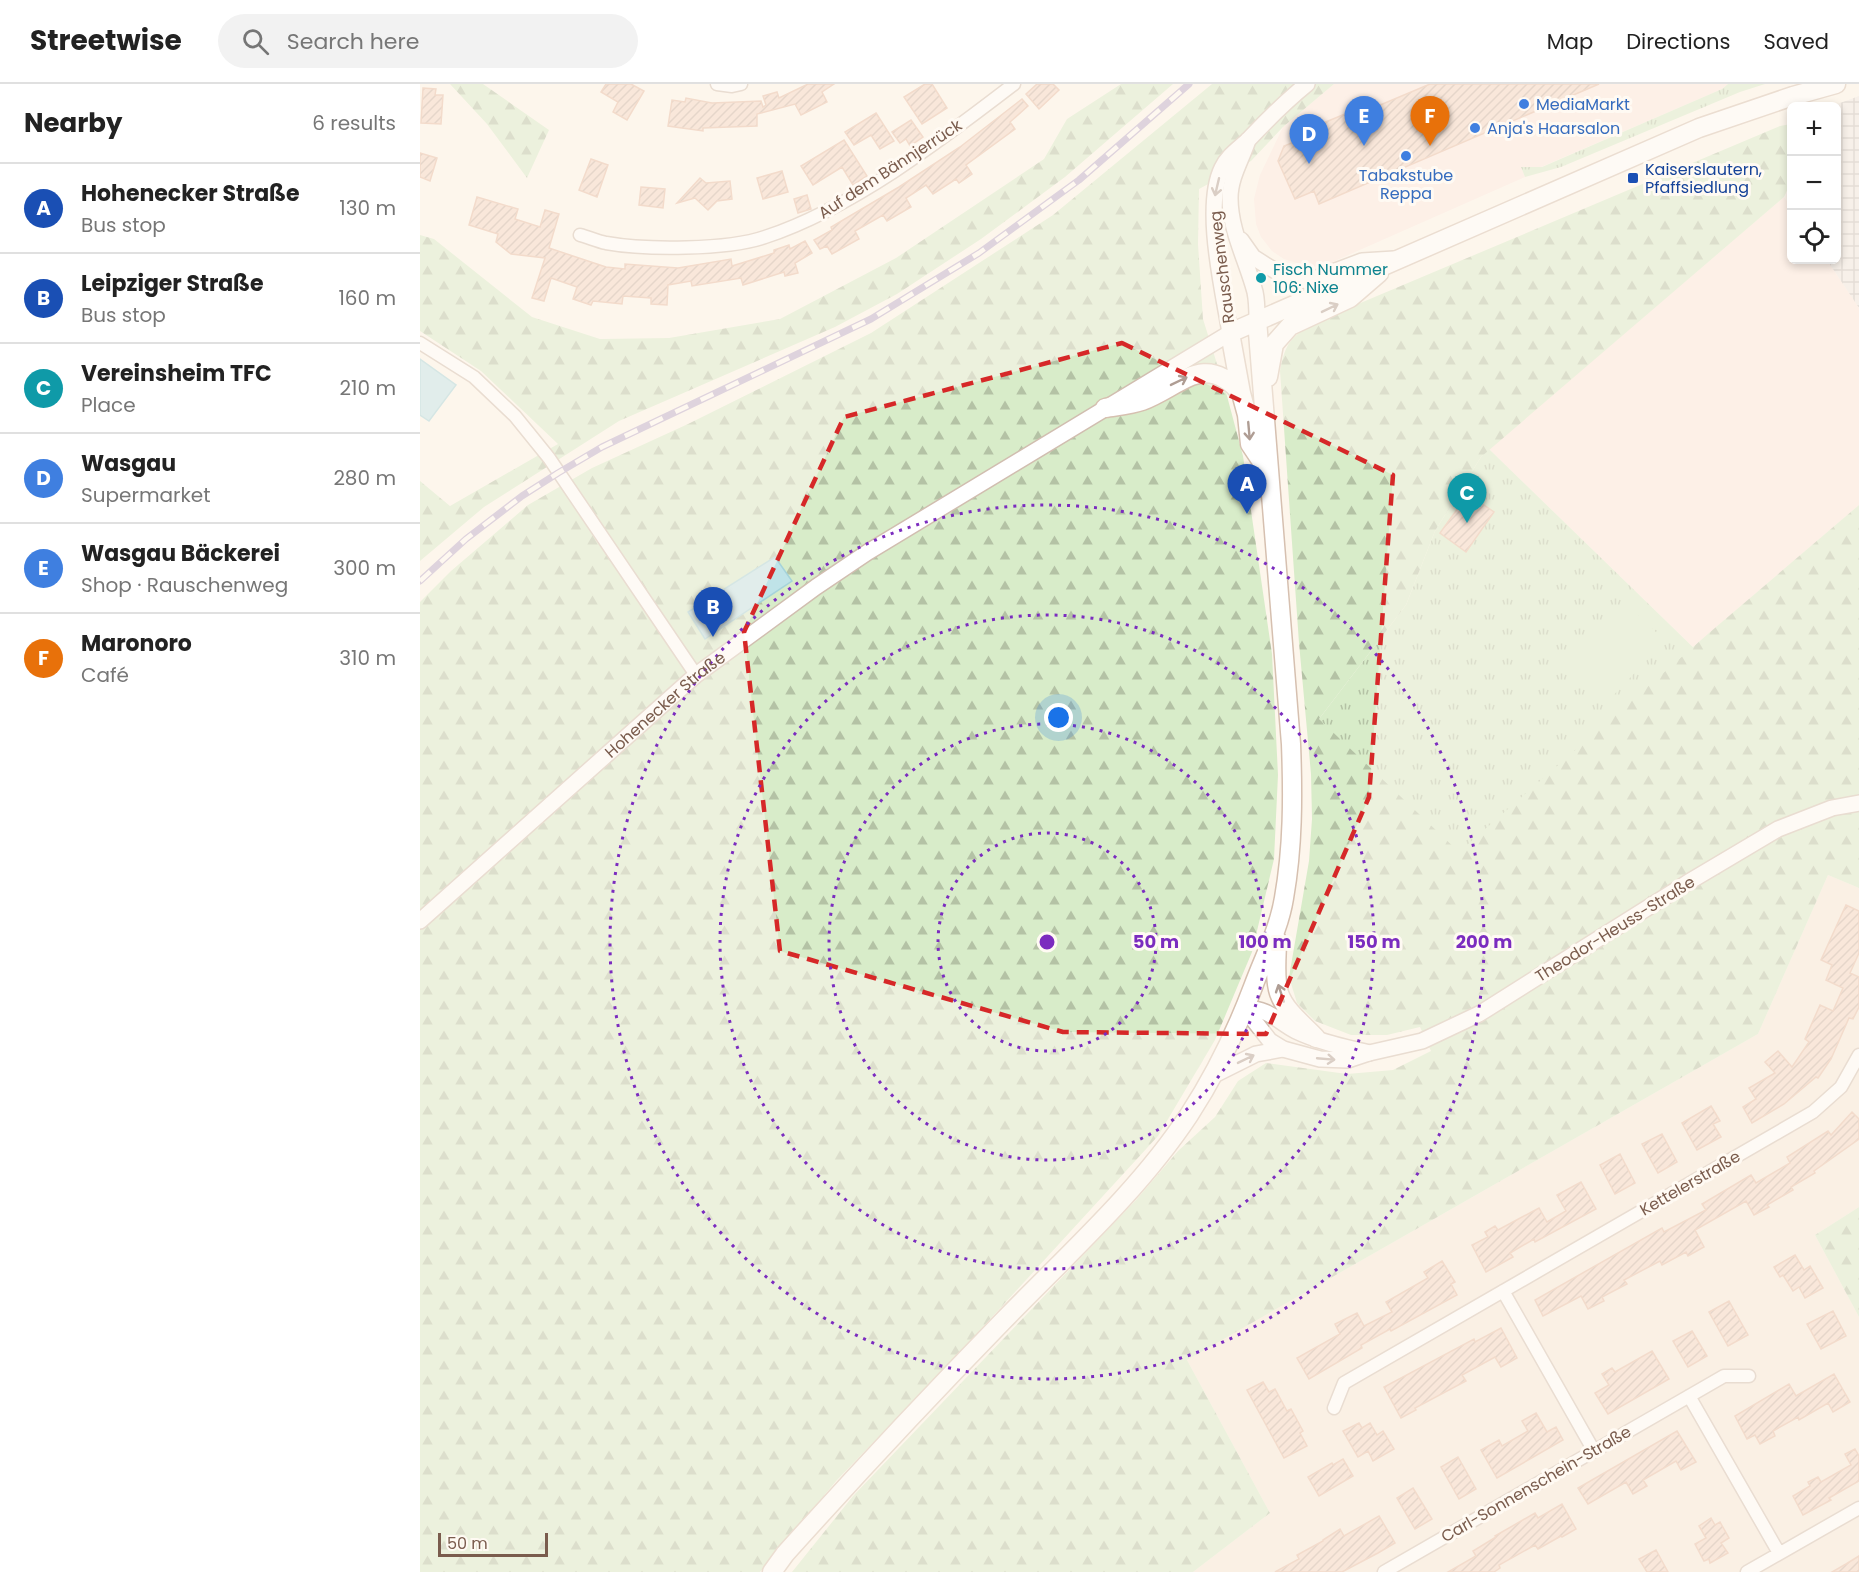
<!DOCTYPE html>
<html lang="en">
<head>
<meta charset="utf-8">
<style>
  body { margin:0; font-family:Poppins,sans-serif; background:#f2f2f2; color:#222 }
  .controls { position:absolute; right:18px; top:18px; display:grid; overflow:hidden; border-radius:9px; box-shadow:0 3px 9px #0003 }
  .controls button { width:54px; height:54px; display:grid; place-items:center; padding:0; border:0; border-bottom:2px solid #e0e0e0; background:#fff; color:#222; font:30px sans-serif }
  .scale { position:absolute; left:18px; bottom:15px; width:110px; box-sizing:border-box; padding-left:6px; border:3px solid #7a5c4d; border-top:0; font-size:16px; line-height:21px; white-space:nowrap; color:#7a5c4d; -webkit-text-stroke:4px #fffaf3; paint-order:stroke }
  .you { position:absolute; left:639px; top:634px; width:21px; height:21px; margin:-15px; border:4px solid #fff; border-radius:50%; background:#1a73e8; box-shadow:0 0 0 9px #1a73e833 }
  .badge { display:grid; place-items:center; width:39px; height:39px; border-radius:50%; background:#b45309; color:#fff; font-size:20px; font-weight:700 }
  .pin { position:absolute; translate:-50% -50px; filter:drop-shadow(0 2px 3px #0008) }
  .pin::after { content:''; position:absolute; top:32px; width:21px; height:18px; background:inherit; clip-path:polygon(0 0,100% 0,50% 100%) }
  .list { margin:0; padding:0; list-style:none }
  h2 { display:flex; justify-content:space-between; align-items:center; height:78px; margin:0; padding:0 24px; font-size:26px }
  h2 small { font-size:20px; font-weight:400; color:#767676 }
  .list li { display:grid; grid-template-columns:39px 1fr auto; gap:18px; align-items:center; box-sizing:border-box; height:90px; padding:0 24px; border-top:2px solid #e0e0e0 }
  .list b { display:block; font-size:22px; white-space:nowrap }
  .list p { margin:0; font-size:20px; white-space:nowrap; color:#767676 }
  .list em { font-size:20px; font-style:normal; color:#767676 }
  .icon { flex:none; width:33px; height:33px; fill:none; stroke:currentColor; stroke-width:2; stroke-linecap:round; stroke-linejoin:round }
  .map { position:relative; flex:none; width:1439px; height:1488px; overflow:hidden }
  header { display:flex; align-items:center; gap:36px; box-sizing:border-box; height:84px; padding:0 30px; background:#fff; border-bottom:2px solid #e0e0e0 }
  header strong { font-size:28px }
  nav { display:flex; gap:33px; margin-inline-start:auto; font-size:21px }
  .search { width:420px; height:54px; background:#f2f2f2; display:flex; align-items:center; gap:15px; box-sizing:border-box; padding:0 21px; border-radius:33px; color:#767676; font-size:22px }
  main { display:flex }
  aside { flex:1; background:#fff }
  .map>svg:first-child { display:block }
</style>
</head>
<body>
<header>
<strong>Streetwise</strong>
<div class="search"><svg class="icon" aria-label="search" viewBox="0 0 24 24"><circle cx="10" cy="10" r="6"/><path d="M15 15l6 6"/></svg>Search here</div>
<nav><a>Map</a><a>Directions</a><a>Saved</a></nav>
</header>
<main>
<aside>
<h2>Nearby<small>6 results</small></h2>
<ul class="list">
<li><span class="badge" style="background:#1a4fb4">A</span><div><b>Hohenecker Straße</b><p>Bus stop</p></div><em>130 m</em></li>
<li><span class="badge" style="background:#1a4fb4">B</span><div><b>Leipziger Straße</b><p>Bus stop</p></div><em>160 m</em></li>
<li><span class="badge" style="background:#0f9aa8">C</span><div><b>Vereinsheim TFC</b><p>Place</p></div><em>210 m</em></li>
<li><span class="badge" style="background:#3f7fe0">D</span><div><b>Wasgau</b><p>Supermarket</p></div><em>280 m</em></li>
<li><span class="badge" style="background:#3f7fe0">E</span><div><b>Wasgau Bäckerei</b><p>Shop · Rauschenweg</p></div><em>300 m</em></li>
<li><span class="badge" style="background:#e8710a">F</span><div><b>Maronoro</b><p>Café</p></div><em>310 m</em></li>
</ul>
</aside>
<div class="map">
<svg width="1439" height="1488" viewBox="0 0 1439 1488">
  <defs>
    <pattern id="industrial-grid" width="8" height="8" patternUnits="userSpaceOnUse" patternTransform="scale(1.5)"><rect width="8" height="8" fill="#efe9e4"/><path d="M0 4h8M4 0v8" fill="none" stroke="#c7c0bb"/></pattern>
    <pattern id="grass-tufts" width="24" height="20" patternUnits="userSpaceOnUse" patternTransform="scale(1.5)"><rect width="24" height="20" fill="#d8ecc9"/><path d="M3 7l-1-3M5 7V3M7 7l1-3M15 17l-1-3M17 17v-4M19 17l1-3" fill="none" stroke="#b4c2a5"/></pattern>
    <pattern id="forest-firs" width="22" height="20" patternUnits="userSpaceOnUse" patternTransform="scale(1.5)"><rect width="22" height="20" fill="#d8ecc9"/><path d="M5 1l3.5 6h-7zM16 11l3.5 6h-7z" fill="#b4c2a5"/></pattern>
    <pattern id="building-hatch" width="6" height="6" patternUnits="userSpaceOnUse" patternTransform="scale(1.5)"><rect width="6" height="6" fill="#f3d5c3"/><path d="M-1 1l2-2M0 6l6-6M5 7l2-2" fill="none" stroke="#cab0a1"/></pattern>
  </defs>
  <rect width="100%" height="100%" fill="#fdf6ec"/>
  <path fill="#f5e8da" d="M 1408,791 L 1439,804 L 1439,1123 L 1395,1151 L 1439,1233 L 1439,1488 L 773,1488 L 850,1429 L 767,1276 L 1338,950 Z"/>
  <path fill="#fde8e0" d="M 914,0 L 1308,0 L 1302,5 L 1121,83 L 1101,83 L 1105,93 L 908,180 L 893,183 L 883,181 L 864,175 L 852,167 L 841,153 L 836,140 L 834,115 L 840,91 L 863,43 Z
    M 1364,113 L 1371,123 L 1372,176 L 1407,176 L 1439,224 L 1439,421 L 1273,563 L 1069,365 Z"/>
  <path fill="url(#industrial-grid)" d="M 1439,12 L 1439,224 L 1407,176 L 1416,176 L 1416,22 L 1412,22 Z"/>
  <path fill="url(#grass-tufts)" d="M 1308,0 L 1345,0 L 1320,8 L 1141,83 L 1105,93 L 1101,83 L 1122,83 L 1302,5 Z
    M 1069,365 L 1278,568 L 1102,882 L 899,635 L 986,521 L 1015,447 L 1061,373 Z"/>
  <path fill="url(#forest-firs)" d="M 30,0 L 63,0 L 129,46 L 107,94 L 67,40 Z
    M 701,0 L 753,0 L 645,93 L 561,155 L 477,210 L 415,243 L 199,337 L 64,423 L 0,477 L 0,397 L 30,422 L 138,360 L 61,287 L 0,247 L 0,151 L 14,155 L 112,233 L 180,255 L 249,254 L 360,235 L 476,174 L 624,75 L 647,35 Z
    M 792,0 L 914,0 L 863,43 L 831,77 L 779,105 L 778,160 L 783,235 L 807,312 L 823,372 L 852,570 L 858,691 L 854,775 L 832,868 L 795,956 L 738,1052 L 529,1280 L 417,1396 L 340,1488 L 0,1488 L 0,518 L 31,487 L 108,421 L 172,384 L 268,340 L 451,249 L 633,131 Z
    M 1371,40 L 1371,98 L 1364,113 L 1061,373 L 1015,447 L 986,521 L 899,635 L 1039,768 L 1289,549 L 1439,421 L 1439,804 L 1408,791 L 1338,950 L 767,1276 L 850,1429 L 773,1488 L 372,1488 L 433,1412 L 716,1116 L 758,1067 L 795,1033 L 818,997 L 846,979 L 927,990 L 973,986 L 1011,967 L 1000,943 L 967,951 L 931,951 L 895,937 L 877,919 L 869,893 L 889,777 L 892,735 L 891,690 L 879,559 L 860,287 C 865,260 870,254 893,239 L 1360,42 Z
    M 1439,1123 L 1439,1233 L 1395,1151 Z"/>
  <path fill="#d8ecc9" d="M 1204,517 L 1245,557 L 1186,619 L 1145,577 Z"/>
  <path fill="#bfe3e8" stroke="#a5d3da" stroke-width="1.5" d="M 0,275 L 36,301 L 9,337 L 0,331 Z
    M 355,473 L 372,497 L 285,555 L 268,528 Z"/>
  <path fill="url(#building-hatch)" stroke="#e6bba3" stroke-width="1.5" d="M 186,0 L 211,0 L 224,7 L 207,36 L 193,28 L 198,18 L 181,8 Z
    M 388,0 L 414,0 L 402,8 L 407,18 L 381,31 L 375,20 L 337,30 L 337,42 L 283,44 L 283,47 L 248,42 L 252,16 L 265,18 L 266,14 L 292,19 L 341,17 L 343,23 L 346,21 L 343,12 L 357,8 L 359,14 Z
    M 505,0 L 512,0 L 527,24 L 502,40 L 484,13 Z
    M 617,0 L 633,0 L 639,6 L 619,25 L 606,10 Z
    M 1010,0 L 1179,0 L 899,120 L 894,107 L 875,115 L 858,77 L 864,62 L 899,48 L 896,42 L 925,30 L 927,35 Z
    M 3,4 L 16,5 L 15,11 L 23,11 L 21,40 L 1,39 Z
    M 602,15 L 608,22 L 590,38 L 595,45 L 546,81 L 552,90 L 539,99 L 536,95 L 513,110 L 506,101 L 486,114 L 491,123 L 467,137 L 463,131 L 435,147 L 439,155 L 412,170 L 407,162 L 400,165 L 394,156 L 412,146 L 411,143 L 479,103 L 540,63 Z
    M 456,29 L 474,57 L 460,65 L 451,51 L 434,61 L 425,48 Z
    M 491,36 L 503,53 L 490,62 L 486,55 L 480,59 L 472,48 Z
    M 424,56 L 447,92 L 433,101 L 422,83 L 393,101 L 381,82 Z
    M 0,69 L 17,74 L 10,97 L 0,93 Z
    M 171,75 L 188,81 L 177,113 L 159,106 Z
    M 362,87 L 368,108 L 343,115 L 337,94 Z
    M 280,94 L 286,99 L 310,97 L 312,115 L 297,117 L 288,126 L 275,114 L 257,119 Z
    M 221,103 L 245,105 L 243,124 L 219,121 Z
    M 387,111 L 391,125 L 378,129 L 374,115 Z
    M 57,113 L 98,125 L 95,135 L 120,143 L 125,126 L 139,130 L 129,164 L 186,183 L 205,185 L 205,180 L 258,184 L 311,175 L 312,182 L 354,169 L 354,166 L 369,161 L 370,165 L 385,157 L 392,169 L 375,179 L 378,189 L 365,192 L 364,188 L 323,201 L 321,194 L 272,202 L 271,197 L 248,201 L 247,221 L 231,220 L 231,214 L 203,212 L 202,220 L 173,217 L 171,221 L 153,215 L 157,203 L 131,194 L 124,217 L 112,214 L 125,174 L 91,170 L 76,158 L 78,150 L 49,141 Z
    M 1048,410 L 1074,428 L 1046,468 L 1020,449 Z
    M 1426,821 L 1439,827 L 1439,869 L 1430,889 L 1439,893 L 1439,923 L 1433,935 L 1429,934 L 1411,975 L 1398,994 L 1396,993 L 1364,1020 L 1332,1039 L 1323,1023 L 1336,1015 L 1329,1004 L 1355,989 L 1345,978 L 1358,967 L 1372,983 L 1389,958 L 1385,955 L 1400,921 L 1413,927 L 1423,904 L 1406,896 L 1412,881 L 1401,876 Z
    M 1291,1022 L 1300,1037 L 1293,1040 L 1301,1053 L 1277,1066 L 1262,1039 Z
    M 1432,1028 L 1439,1035 L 1439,1055 L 1394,1087 L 1395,1089 L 1371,1103 L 1373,1106 L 1347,1121 L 1349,1123 L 1334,1131 L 1326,1117 L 1275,1146 L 1284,1163 L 1268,1172 L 1266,1168 L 1242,1181 L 1240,1177 L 1204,1196 L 1207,1200 L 1182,1213 L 1184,1217 L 1168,1225 L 1161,1212 L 1123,1232 L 1115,1216 L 1242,1144 L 1244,1148 L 1286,1126 L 1282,1120 L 1331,1091 L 1336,1099 L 1370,1079 L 1367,1073 L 1408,1047 L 1411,1051 Z
    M 1242,1050 L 1257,1078 L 1238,1089 L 1222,1060 Z
    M 1200,1070 L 1215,1099 L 1195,1110 L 1180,1081 Z
    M 1161,1098 L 1176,1125 L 1115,1158 L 1114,1155 L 1090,1169 L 1093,1173 L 1066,1188 L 1052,1161 L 1068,1153 L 1065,1148 L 1075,1142 L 1078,1146 L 1119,1124 L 1127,1138 L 1146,1127 L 1137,1111 Z
    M 1375,1171 L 1384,1186 L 1390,1182 L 1403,1204 L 1385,1214 L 1379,1203 L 1373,1207 L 1363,1191 L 1360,1193 L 1354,1183 Z
    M 1022,1177 L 1035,1198 L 1031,1200 L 1037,1211 L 971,1247 L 970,1245 L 941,1261 L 942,1264 L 889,1295 L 877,1274 L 920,1250 L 915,1240 L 937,1229 L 944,1242 L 972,1228 L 966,1218 L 1008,1194 L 1004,1188 Z
    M 1309,1217 L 1328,1251 L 1308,1262 L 1289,1228 Z
    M 1413,1227 L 1426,1252 L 1401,1265 L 1387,1240 Z
    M 1081,1244 L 1097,1274 L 1081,1283 L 1075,1273 L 1042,1291 L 1046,1297 L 995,1324 L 996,1326 L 981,1334 L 964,1303 L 1054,1255 L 1055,1258 Z
    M 1272,1247 L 1287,1272 L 1268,1283 L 1253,1257 Z
    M 1232,1267 L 1249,1295 L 1188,1330 L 1175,1309 L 1189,1301 L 1182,1290 L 1192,1284 L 1195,1288 Z
    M 1414,1290 L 1430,1318 L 1413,1328 L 1408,1319 L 1379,1336 L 1378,1333 L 1353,1347 L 1355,1352 L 1340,1360 L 1335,1351 L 1327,1355 L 1315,1332 L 1369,1300 L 1376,1312 Z
    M 843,1298 L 849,1308 L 855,1305 L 867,1327 L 871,1325 L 883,1347 L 880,1349 L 887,1362 L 864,1374 L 827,1306 Z
    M 1116,1329 L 1127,1348 L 1136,1343 L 1143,1356 L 1077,1394 L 1061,1366 L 1079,1356 L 1082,1362 L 1108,1347 L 1102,1337 Z
    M 939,1339 L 942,1344 L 950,1339 L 957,1351 L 963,1347 L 974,1365 L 953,1377 L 948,1367 L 938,1373 L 923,1347 Z
    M 1257,1347 L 1276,1378 L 1261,1386 L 1256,1377 L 1223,1396 L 1227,1402 L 1213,1410 L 1206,1398 L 1168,1420 L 1158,1404 Z
    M 1435,1365 L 1439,1372 L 1439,1397 L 1409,1414 L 1411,1416 L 1383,1431 L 1373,1412 L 1390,1402 L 1388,1398 L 1398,1393 L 1401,1398 L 1431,1381 L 1425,1370 Z
    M 1038,1373 L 1056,1405 L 1039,1415 L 1021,1383 Z
    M 923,1375 L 933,1392 L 899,1412 L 888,1393 L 912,1379 L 913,1381 Z
    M 993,1404 L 1012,1435 L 995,1445 L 977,1414 Z
    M 1142,1420 L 1156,1445 L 1142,1453 L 1141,1452 L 1118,1465 L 1115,1461 L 1079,1481 L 1080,1484 L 1074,1488 L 1028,1488 L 1056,1472 L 1053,1467 L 1076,1453 L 1075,1452 L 1115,1429 L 1118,1434 Z
    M 959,1432 L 975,1459 L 958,1469 L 922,1488 L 855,1488 L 879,1475 L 877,1471 L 903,1457 L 903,1456 L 920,1445 L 924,1452 Z
    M 1291,1434 L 1295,1441 L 1300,1438 L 1309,1454 L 1301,1459 L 1308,1469 L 1290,1479 L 1289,1475 L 1284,1477 L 1275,1460 L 1286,1454 L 1279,1442 Z
    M 1236,1466 L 1248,1488 L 1227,1488 L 1219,1475 Z
    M 1439,1472 L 1439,1488 L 1412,1488 L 1426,1480 Z"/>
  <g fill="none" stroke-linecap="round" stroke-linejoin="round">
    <g stroke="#d1beb0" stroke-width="15">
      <path id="minor" d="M 297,0 L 312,2 L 321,0
        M 160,151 C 168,153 177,157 186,159 C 225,166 308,166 345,153 C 433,124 521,56 594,0
        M 0,259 L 54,293 L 95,332 L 129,374 L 276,591
        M 1083,1207 L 1174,1367
        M 1269,1312 L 1359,1469
        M 914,1324 L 924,1299 L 1393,1028 L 1421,1003 L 1439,971
        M 964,1488 L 1304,1292 L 1329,1292
        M 1327,1488 L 1439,1424"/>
    </g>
    <g stroke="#d1beb0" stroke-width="18">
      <g id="tertiary">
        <path d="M 828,56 C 822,75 810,93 810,114 C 810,147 827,177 835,208 C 837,217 837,227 837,236"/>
        <path d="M 821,156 L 833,173 L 847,182 L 866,193 L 889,197 L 942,177 L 974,175"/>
        <path id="s1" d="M 0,837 L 276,591 L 396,503 L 448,468 L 810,249 C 803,206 783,123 802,84 C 808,71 820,64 830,54 C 848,35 866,17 887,0"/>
        <path d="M 825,925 L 850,957 L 863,965 L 900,975 L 928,976 L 949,969 L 1002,957 L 1059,930 L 1267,799 L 1358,745 L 1412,724 L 1439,719"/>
        <path d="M 825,925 C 848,923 858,938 876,947 C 899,958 925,963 949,969"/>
        <path d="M 792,992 L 836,970 L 863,965"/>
      </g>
    </g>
    <g stroke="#d6c0b0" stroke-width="21">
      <path id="secondary" d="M 848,293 L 854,260 L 870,242 L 930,214 L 959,189
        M 685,324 C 697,322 711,321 722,317 C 760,303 784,267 821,309
        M 848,387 L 830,360 L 827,331 L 821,309 L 810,249 L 1279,44 L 1373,12 L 1416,0
        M 857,856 C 857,872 854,894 859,909 C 865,927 884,941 896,954
        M 352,1488 L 365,1470 C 436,1391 508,1314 582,1238 C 646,1172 718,1108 769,1031 C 795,991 816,948 833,903 C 844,873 859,845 864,814 C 873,763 873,712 871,660 L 837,236"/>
    </g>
    <use href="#minor" stroke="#fff" stroke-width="12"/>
    <use href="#tertiary" stroke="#fff" stroke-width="15"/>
    <use href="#secondary" stroke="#fff" stroke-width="18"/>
    <g stroke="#b9a8c9" stroke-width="7">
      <path id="rail" d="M 0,497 L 46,455 L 102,412 L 138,389 L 182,363 L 451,235 L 559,169 L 659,96 L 769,0"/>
    </g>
    <use href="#rail" stroke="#fffaf3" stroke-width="4.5" stroke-dasharray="14" stroke-linecap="butt"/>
  </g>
  <defs><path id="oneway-shaft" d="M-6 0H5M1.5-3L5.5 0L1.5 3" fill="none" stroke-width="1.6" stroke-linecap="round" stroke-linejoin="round" transform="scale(1.5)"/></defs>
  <g stroke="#af9d94">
    <use href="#oneway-shaft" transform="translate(797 103) rotate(103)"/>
    <use href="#oneway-shaft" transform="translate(910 224) rotate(-26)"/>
    <use href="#oneway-shaft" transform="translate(759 297) rotate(-26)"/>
    <use href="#oneway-shaft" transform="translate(829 347) rotate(85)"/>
    <use href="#oneway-shaft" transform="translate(861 909) rotate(-108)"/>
    <use href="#oneway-shaft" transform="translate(826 975) rotate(-26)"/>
    <use href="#oneway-shaft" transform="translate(906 975) rotate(5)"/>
  </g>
  <path d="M0 0H1439V1488H0ZM 702,259 L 973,391 L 949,713 L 846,950 L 643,948 L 360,867 L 324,548 L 424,333 Z" fill="#fdf6ec" fill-opacity=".55" fill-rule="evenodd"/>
  <path fill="none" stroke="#d62828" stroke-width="4.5" stroke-dasharray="12 8" stroke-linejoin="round" d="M 702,259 L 973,391 L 949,713 L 846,950 L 643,948 L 360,867 L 324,548 L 424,333 Z"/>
  <g fill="none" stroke="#7b2cbf" stroke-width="3" stroke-dasharray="3 6">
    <circle cx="627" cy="858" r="109"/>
    <circle cx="627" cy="858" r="218"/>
    <circle cx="627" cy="858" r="327"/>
    <circle cx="627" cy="858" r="437"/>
  </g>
  <g fill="#3f7fe0" stroke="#fffaf3" stroke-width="2">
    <circle cx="1104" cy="20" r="6"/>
    <circle cx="1055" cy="44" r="6"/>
    <circle cx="986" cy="72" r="6"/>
  </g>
  <rect fill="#1a4fb4" stroke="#fffaf3" stroke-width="2" x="1207" y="88" width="12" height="12" rx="3"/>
  <circle fill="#0f9aa8" stroke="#fffaf3" stroke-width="2" cx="841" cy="194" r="6"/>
  <g text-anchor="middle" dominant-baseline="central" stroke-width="6" stroke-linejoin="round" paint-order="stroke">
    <g font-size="16" fill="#366cbe" stroke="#fffaf3" text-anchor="start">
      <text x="1116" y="20">MediaMarkt</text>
      <text x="1067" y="44">Anja's Haarsalon</text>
      <text x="986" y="91" text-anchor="middle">Tabakstube<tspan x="986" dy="18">Reppa</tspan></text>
    </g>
    <g font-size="16" fill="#7a5c4d" stroke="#fffaf3">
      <text transform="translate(470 85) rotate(-33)">Auf dem Bännjerrück</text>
      <text transform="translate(802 183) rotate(-97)">Rauschenweg</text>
      <text stroke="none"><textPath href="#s1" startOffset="327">Hohenecker Straße</textPath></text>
      <text transform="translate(1195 845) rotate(-32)">Theodor-Heuss-Straße</text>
      <text transform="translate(1270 1099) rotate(-30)">Kettelerstraße</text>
      <text transform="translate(1116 1400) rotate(-30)">Carl-Sonnenschein-Straße</text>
    </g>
    <g font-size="16" fill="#164399" stroke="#fffaf3" text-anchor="start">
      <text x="1225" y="85">Kaiserslautern,<tspan x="1225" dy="18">Pfaffsiedlung</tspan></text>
    </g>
    <g font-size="16" fill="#0d838f" stroke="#fffaf3" text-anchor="start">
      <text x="853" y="185">Fisch Nummer<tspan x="853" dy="18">106: Nixe</tspan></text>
    </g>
  </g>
  <circle cx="627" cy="858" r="9" fill="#7b2cbf" stroke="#fffaf3" stroke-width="3"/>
  <g font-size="18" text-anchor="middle" font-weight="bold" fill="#7b2cbf" stroke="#fffaf3" stroke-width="6" stroke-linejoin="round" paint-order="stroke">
    <text x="736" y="864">50 m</text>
    <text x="845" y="864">100 m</text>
    <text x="954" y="864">150 m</text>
    <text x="1064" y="864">200 m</text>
  </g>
</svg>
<div class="controls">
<button>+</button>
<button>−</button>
<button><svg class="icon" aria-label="locate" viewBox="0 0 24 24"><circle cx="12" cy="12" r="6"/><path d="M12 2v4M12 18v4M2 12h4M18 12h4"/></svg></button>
</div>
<div class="scale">50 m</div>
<div class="you"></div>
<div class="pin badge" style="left:827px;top:430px;background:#1a4fb4">A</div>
<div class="pin badge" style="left:293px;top:553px;background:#1a4fb4">B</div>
<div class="pin badge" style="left:1047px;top:439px;background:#0f9aa8">C</div>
<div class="pin badge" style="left:889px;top:80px;background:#3f7fe0">D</div>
<div class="pin badge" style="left:944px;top:62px;background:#3f7fe0">E</div>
<div class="pin badge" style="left:1010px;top:62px;background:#e8710a">F</div>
</div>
</main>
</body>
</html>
